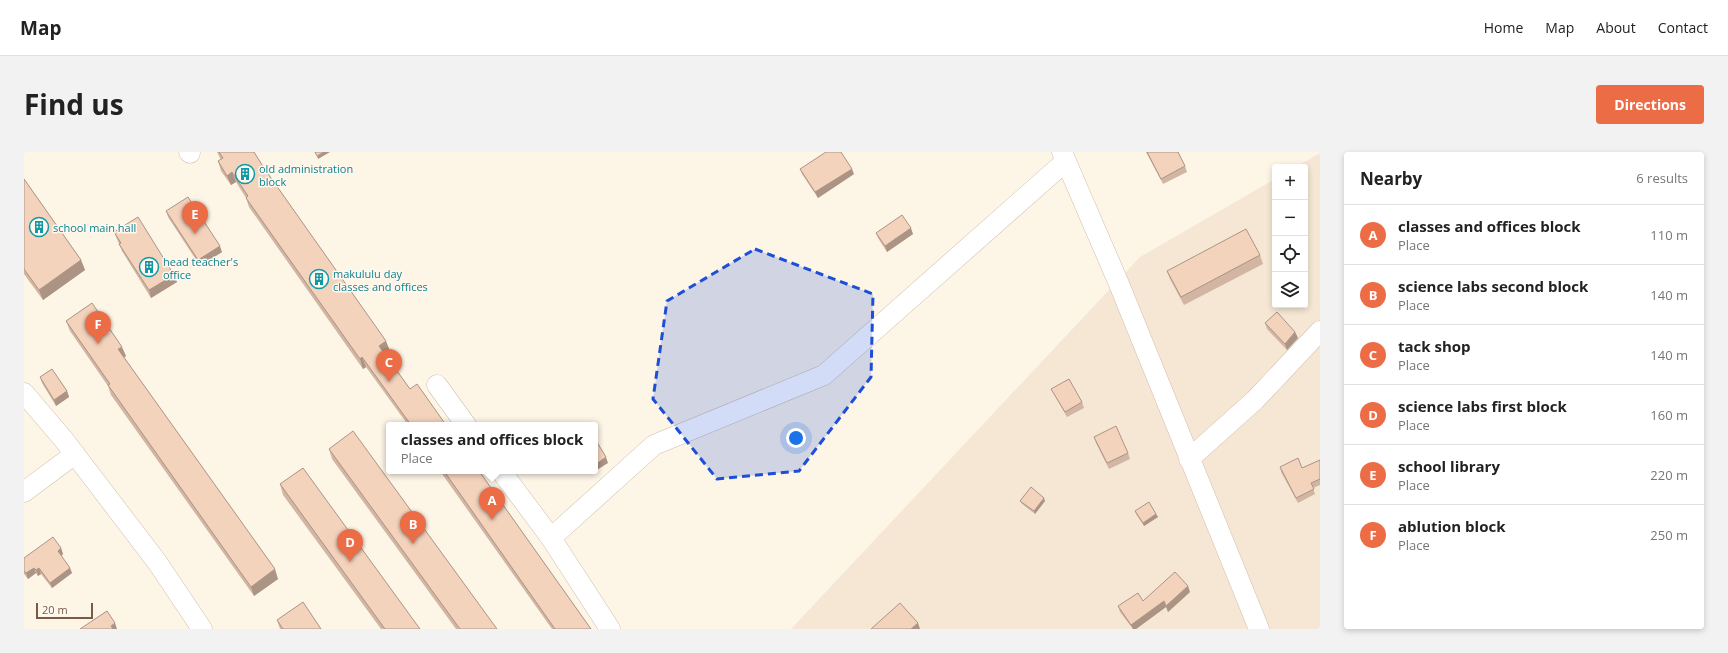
<!DOCTYPE html>
<html lang="en">
<head>
<meta charset="utf-8">
<style>
  body { margin:0; font-family:"Open Sans",sans-serif; background:#f2f2f2; color:#222 }
  .controls { position:absolute; right:12px; top:12px; display:grid; overflow:hidden; border-radius:4px; box-shadow:0 2px 6px #0003 }
  .controls button { width:36px; height:36px; display:grid; place-items:center; padding:0; border:0; border-bottom:1px solid #e0e0e0; background:#fff; color:#222; font:20px sans-serif }
  .scale { position:absolute; left:12px; bottom:10px; width:57px; box-sizing:border-box; padding-left:4px; border:2px solid #795a49; border-top:0; font-size:11px; line-height:14px; white-space:nowrap; color:#795a49; -webkit-text-stroke:3px #fff8ee; paint-order:stroke }
  .you { position:absolute; left:772px; top:286px; width:14px; height:14px; margin:-10px; border:3px solid #fff; border-radius:50%; background:#1a73e8; box-shadow:0 0 0 6px #1a73e833 }
  .badge { display:grid; place-items:center; width:26px; height:26px; border-radius:50%; background:#ec6c46; color:#fff; font-size:13px; font-weight:700 }
  .pin { position:absolute; translate:-50% -33px; filter:drop-shadow(0 1px 2px #0008) }
  .pin::after { content:''; position:absolute; top:21px; width:14px; height:12px; background:inherit; clip-path:polygon(0 0,100% 0,50% 100%) }
  .popup { position:absolute; left:362px; top:270px; width:212px; height:52px; box-sizing:border-box; display:grid; place-content:center; border-radius:4px; background:#fff; filter:drop-shadow(0 1px 3px #0005); font-size:13px; white-space:nowrap; color:#767676 }
  .popup b { font-size:15px; color:#222 }
  .popup::after { content:''; position:absolute; left:50%; top:100%; margin-left:-8px; border:8px solid transparent; border-top-color:#fff }
  .list { margin:0; padding:0; list-style:none }
  h2 { display:flex; justify-content:space-between; align-items:center; height:52px; margin:0; padding:0 16px; font-size:17px }
  h2 small { font-size:13px; font-weight:400; color:#767676 }
  .list li { display:grid; grid-template-columns:26px 1fr auto; gap:12px; align-items:center; box-sizing:border-box; height:60px; padding:0 16px; border-top:1px solid #e0e0e0 }
  .list b { display:block; font-size:15px; white-space:nowrap }
  .list p { margin:0; font-size:13px; white-space:nowrap; color:#767676 }
  .list em { font-size:13px; font-style:normal; color:#767676 }
  .icon { flex:none; width:22px; height:22px; fill:none; stroke:currentColor; stroke-width:2; stroke-linecap:round; stroke-linejoin:round }
  .map { position:relative; flex:none; width:1296px; height:477px; overflow:hidden; border-radius:4px }
  header { display:flex; align-items:center; gap:24px; box-sizing:border-box; height:56px; padding:0 20px; background:#fff; border-bottom:1px solid #e0e0e0 }
  header strong { font-size:19px }
  nav { display:flex; gap:22px; margin-inline-start:auto; font-size:14px }
  .intro { display:flex; align-items:center; justify-content:space-between; box-sizing:border-box; height:96px; padding:0 24px }
  h1 { margin:0; font-size:28px }
  .button { padding:10px 18px; border-radius:4px; background:#ec6c46; color:#fff; font-size:14px; font-weight:700 }
  main { display:flex; gap:24px; padding:0 24px }
  aside { flex:1; background:#fff; border-radius:4px; box-shadow:0 2px 6px #0003 }
  .map>svg:first-child { display:block }
</style>
</head>
<body>
<header>
<strong>Map</strong>
<nav><a>Home</a><a>Map</a><a>About</a><a>Contact</a></nav>
</header>
<div class="intro"><h1>Find us</h1><a class="button">Directions</a></div>
<main>
<div class="map">
<svg width="1296" height="477" viewBox="0 0 1296 477">
  <rect width="100%" height="100%" fill="#fdf5e6"/>
  <path fill="#f5e7d4" d="M 1296,1 L 1296,477 L 767,477 L 1116,105 L 1251,27 L 1251,153 L 1281,153 L 1281,15 L 1272,15 Z"/>
  <g fill="none" stroke-linecap="round" stroke-linejoin="round">
    <g stroke="#d3beae" stroke-width="21">
      <path id="minor" d="M 165,0 L 166,1
        M 1038,0 L 1095,132 L 1235,477
        M 413,233 L 442,273
        M 0,241 L 40,288 L 133,410 L 178,477
        M 1165,307 L 1231,248 L 1296,179
        M 477,319 L 527,386 L 630,293 L 800,223 L 1042,9
        M 0,340 L 51,302
        M 527,386 L 586,477"/>
    </g>
    <use href="#minor" stroke="#fff" stroke-width="20"/>
  </g>
  <path fill="#d2b5a3" d="M 193,0 L 230,0 L 240,16 L 366,199 L 361,202 L 386,237 L 422,273 L 384,273 L 342,215 L 339,217 L 225,55 L 222,46 L 212,30 L 207,33 L 197,19 L 194,9 L 197,8 Z
    M 1122,0 L 1154,0 L 1161,14 L 1163,20 L 1139,32 Z
    M 776,17 L 830,22 L 794,46 L 778,22 Z
    M 0,27 L 57,108 L 61,118 L 19,148 L 0,122 Z
    M 142,59 L 198,100 L 176,114 L 144,65 Z
    M 90,80 L 153,130 L 127,146 L 98,99 Z
    M 852,81 L 889,82 L 863,100 L 854,86 Z
    M 1236,103 L 1239,112 L 1160,153 L 1146,127 L 1143,119 Z
    M 42,169 L 102,204 L 100,205 L 254,427 L 230,444 L 87,243 L 84,234 L 46,179 Z
    M 1241,171 L 1271,180 L 1274,186 L 1263,198 L 1243,177 Z
    M 16,225 L 43,239 L 45,245 L 32,254 L 18,231 Z
    M 1027,237 L 1058,250 L 1060,256 L 1043,265 L 1030,242 Z
    M 1070,285 L 1104,301 L 1106,307 L 1085,317 L 1072,291 Z
    M 305,297 L 473,477 L 432,477 L 308,307 Z
    M 1296,308 L 1296,333 L 1289,336 L 1291,342 L 1274,351 L 1257,320 L 1256,315 L 1278,316 Z
    M 416,319 L 455,319 L 567,477 L 528,477 Z
    M 256,332 L 396,477 L 357,477 L 259,343 Z
    M 996,349 L 1021,349 L 1011,362 L 998,352 Z
    M 1111,359 L 1132,362 L 1134,365 L 1120,374 L 1112,362 Z
    M 37,396 L 39,402 L 37,404 L 46,416 L 48,421 L 28,436 L 17,422 L 14,424 L 12,421 L 4,427 L 0,422 L 0,406 Z
    M 1166,440 L 1144,460 L 1142,455 L 1112,477 L 1109,477 L 1096,460 L 1094,454 L 1119,449 Z
    M 253,468 L 297,477 L 256,477 Z"/>
  <path fill="#ab9484" d="M 300,0 L 306,0 L 294,7 L 293,4 Z
    M 828,17 L 830,22 L 794,46 L 791,40 Z
    M 208,20 L 212,30 L 207,33 L 203,24 Z
    M 887,76 L 889,82 L 863,100 L 861,94 Z
    M 196,94 L 198,100 L 176,114 L 174,108 Z
    M 57,108 L 61,118 L 19,148 L 15,138 Z
    M 150,123 L 153,130 L 127,146 L 125,138 Z
    M 1271,180 L 1274,186 L 1263,198 L 1261,192 Z
    M 362,189 L 366,199 L 359,203 L 355,194 Z
    M 98,195 L 102,204 L 98,207 L 94,197 Z
    M 338,205 L 342,215 L 339,217 L 336,207 Z
    M 43,239 L 45,245 L 32,254 L 30,248 Z
    M 582,305 L 584,311 L 568,321 L 568,319 L 571,319 L 571,313 Z
    M 1020,346 L 1021,349 L 1011,362 L 1010,359 Z
    M 1132,362 L 1134,365 L 1120,374 L 1119,371 Z
    M 37,396 L 39,402 L 36,405 L 34,399 Z
    M 10,416 L 12,421 L 4,427 L 2,421 Z
    M 15,416 L 17,422 L 14,424 L 12,418 Z
    M 46,416 L 48,421 L 28,436 L 26,431 Z
    M 251,417 L 254,427 L 230,444 L 227,435 Z
    M 1164,434 L 1166,440 L 1144,460 L 1142,454 Z
    M 1140,449 L 1142,455 L 1112,477 L 1109,477 L 1107,473 Z
    M 91,471 L 93,477 L 88,477 L 87,474 Z
    M 894,471 L 896,477 L 887,477 Z"/>
  <path fill="#f4d3bd" stroke="#ab9484" d="M 195,0 L 230,0 L 240,16 L 362,189 L 355,194 L 386,237 L 393,232 L 422,273 L 387,273 L 338,205 L 336,207 L 222,46 L 224,44 L 208,20 L 203,24 L 194,9 L 199,6 Z
    M 291,0 L 300,0 L 293,4 Z
    M 802,0 L 817,0 L 828,17 L 791,40 L 776,17 Z
    M 1123,0 L 1154,0 L 1161,14 L 1137,27 Z
    M 0,27 L 57,108 L 15,138 L 0,117 Z
    M 164,45 L 196,94 L 174,108 L 142,59 Z
    M 878,63 L 887,76 L 861,94 L 852,81 Z
    M 114,65 L 150,123 L 125,138 L 95,92 L 97,91 L 90,80 Z
    M 1222,77 L 1236,103 L 1157,145 L 1143,119 Z
    M 68,151 L 98,195 L 94,197 L 251,417 L 227,435 L 84,233 L 86,232 L 42,169 Z
    M 1253,160 L 1271,180 L 1261,192 L 1241,171 Z
    M 28,217 L 43,239 L 30,248 L 16,225 Z
    M 1045,227 L 1058,250 L 1041,260 L 1027,237 Z
    M 1092,274 L 1104,301 L 1083,311 L 1070,285 Z
    M 329,279 L 473,477 L 436,477 L 305,297 Z
    M 571,287 L 582,305 L 571,313 Z
    M 1274,306 L 1278,316 L 1296,308 L 1296,327 L 1287,331 L 1290,337 L 1272,346 L 1256,315 Z
    M 279,316 L 396,477 L 361,477 L 256,332 Z
    M 420,319 L 455,319 L 567,477 L 531,477 Z
    M 1007,335 L 1020,346 L 1010,359 L 996,349 Z
    M 1125,350 L 1132,362 L 1119,371 L 1111,359 Z
    M 29,385 L 37,396 L 34,399 L 46,416 L 26,431 L 15,416 L 12,418 L 10,416 L 2,421 L 0,419 L 0,406 Z
    M 1151,420 L 1164,434 L 1142,454 L 1140,449 L 1107,473 L 1094,454 L 1114,441 L 1119,449 Z
    M 279,450 L 297,477 L 259,477 L 253,468 Z
    M 876,451 L 894,471 L 887,477 L 847,477 Z
    M 83,459 L 91,471 L 87,474 L 89,477 L 56,477 Z"/>
  <path fill="#1d4ed8" fill-opacity="0.2" stroke="#1d4ed8" stroke-width="3" stroke-dasharray="8 5" stroke-linejoin="round" d="M 731,97 L 849,142 L 847,225 L 775,319 L 693,327 L 629,247 L 643,149 Z"/>
  <defs>
    <g id="building-ring" transform="scale(1)"><circle r="9.5" fill="#fff8ee" stroke="#0f9aa8" stroke-width="1.5"/><path d="M-4-6H4V6H1V3H-1V6H-4ZM-2.5-4.3h1.7v1.8h-1.7ZM.8-4.3h1.7v1.8H.8ZM-2.5-1h1.7V.8h-1.7ZM.8-1h1.7V.8H.8Z" fill="#0f9aa8"/></g>
  </defs>
  <g fill-rule="evenodd">
    <use href="#building-ring" x="221" y="22"/>
    <use href="#building-ring" x="15" y="75"/>
    <use href="#building-ring" x="125" y="115"/>
    <use href="#building-ring" x="295" y="127"/>
  </g>
  <g text-anchor="middle" dominant-baseline="central" stroke-width="3" stroke-linejoin="round" paint-order="stroke">
    <g font-size="11" fill="#0d838f" stroke="#fff8ee" text-anchor="start">
      <text x="235" y="16">old administration<tspan x="235" dy="13">block</tspan></text>
      <text x="29" y="75">school main hall</text>
      <text x="139" y="109">head teacher's<tspan x="139" dy="13">office</tspan></text>
      <text x="309" y="121">makululu day<tspan x="309" dy="13">classes and offices</tspan></text>
    </g>
  </g>
</svg>
<div class="controls">
<button>+</button>
<button>−</button>
<button><svg class="icon" aria-label="locate" viewBox="0 0 24 24"><circle cx="12" cy="12" r="6"/><path d="M12 2v4M12 18v4M2 12h4M18 12h4"/></svg></button>
<button><svg class="icon" aria-label="layers" viewBox="0 0 24 24"><path d="M12 4l9 5-9 5-9-5zM3 14l9 5 9-5"/></svg></button>
</div>
<div class="scale">20 m</div>
<div class="you"></div>
<div class="pin badge" style="left:468px;top:368px">A</div>
<div class="popup"><b>classes and offices block</b>Place</div>
<div class="pin badge" style="left:389px;top:392px">B</div>
<div class="pin badge" style="left:365px;top:230px">C</div>
<div class="pin badge" style="left:326px;top:410px">D</div>
<div class="pin badge" style="left:171px;top:82px">E</div>
<div class="pin badge" style="left:74px;top:192px">F</div>
</div>
<aside>
<h2>Nearby<small>6 results</small></h2>
<ul class="list">
<li><span class="badge">A</span><div><b>classes and offices block</b><p>Place</p></div><em>110 m</em></li>
<li><span class="badge">B</span><div><b>science labs second block</b><p>Place</p></div><em>140 m</em></li>
<li><span class="badge">C</span><div><b>tack shop</b><p>Place</p></div><em>140 m</em></li>
<li><span class="badge">D</span><div><b>science labs first block</b><p>Place</p></div><em>160 m</em></li>
<li><span class="badge">E</span><div><b>school library</b><p>Place</p></div><em>220 m</em></li>
<li><span class="badge">F</span><div><b>ablution block</b><p>Place</p></div><em>250 m</em></li>
</ul>
</aside>
</main>
</body>
</html>
